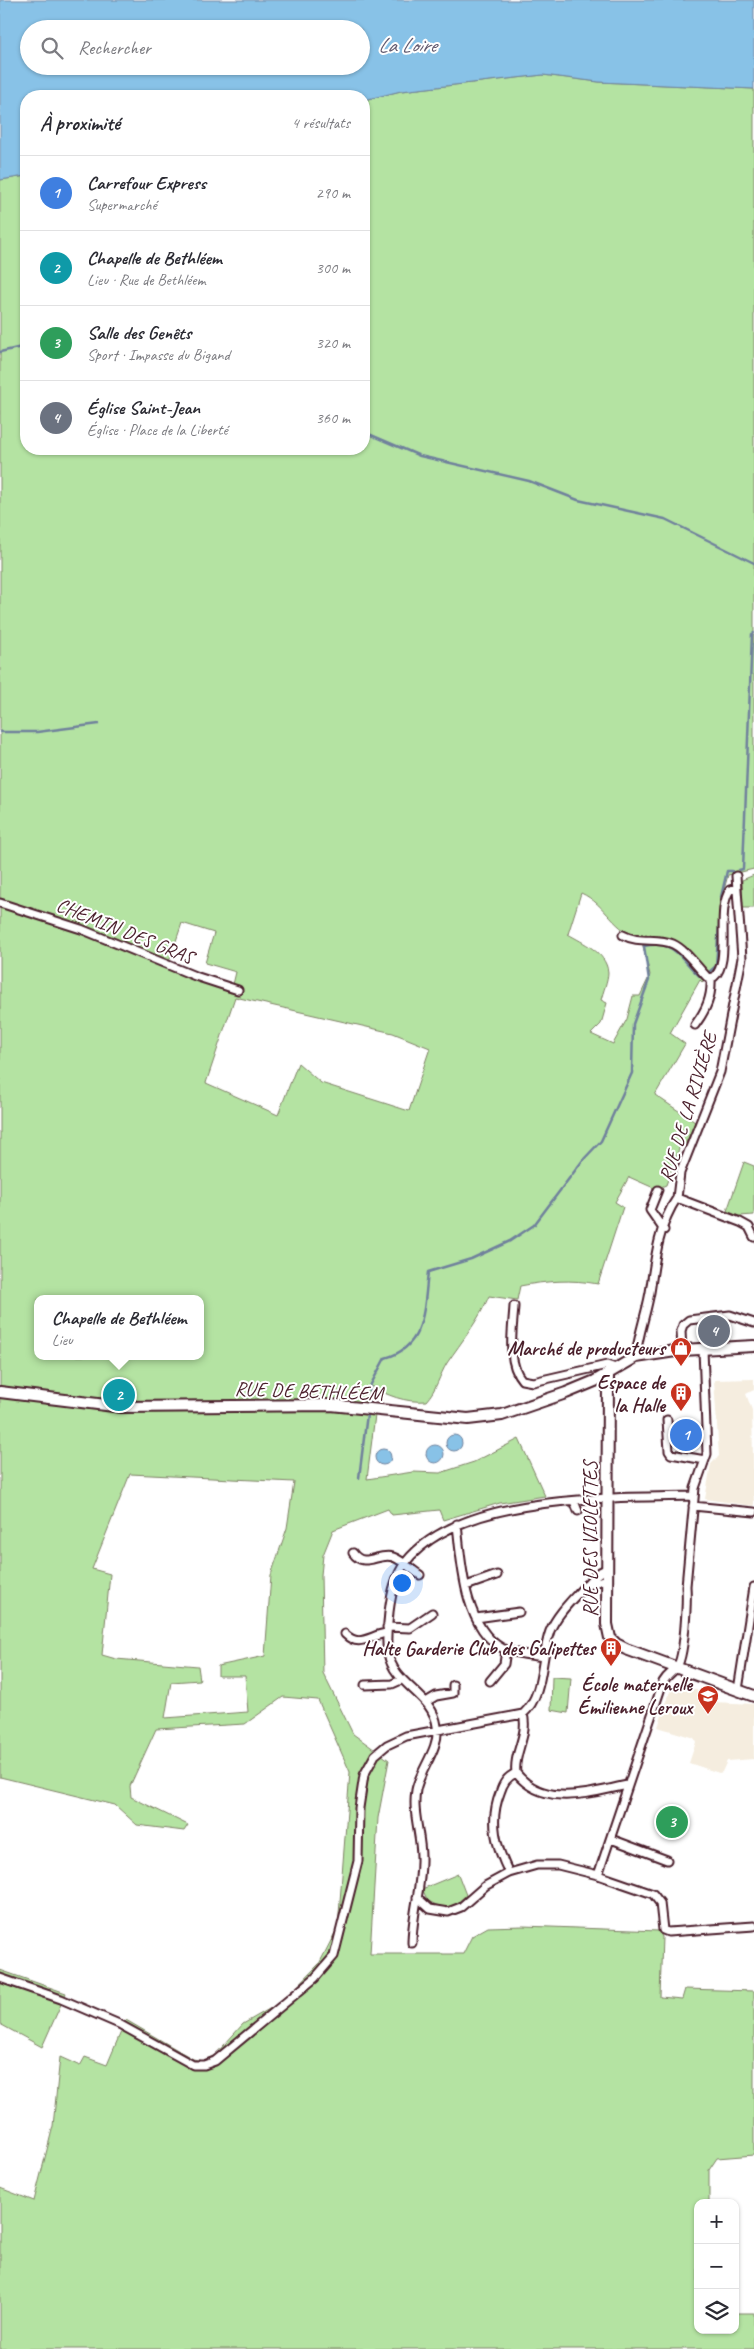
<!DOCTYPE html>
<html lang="fr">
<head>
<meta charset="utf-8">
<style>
  body { margin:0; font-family:Caveat,sans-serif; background:#f2f2f3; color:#2b2b33 }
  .controls { position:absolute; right:15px; bottom:15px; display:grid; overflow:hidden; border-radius:10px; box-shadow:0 1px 4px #0004 }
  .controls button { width:45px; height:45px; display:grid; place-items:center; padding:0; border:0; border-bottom:1px solid #e1e1e2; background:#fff; color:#2b2b33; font:25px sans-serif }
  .you { position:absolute; left:401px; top:1582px; width:18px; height:18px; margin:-12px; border:4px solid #fff; border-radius:50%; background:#1a73e8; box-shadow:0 0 0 8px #1a73e833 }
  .badge { display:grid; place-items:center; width:32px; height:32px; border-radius:50%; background:#7c3aed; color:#fff; font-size:16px; font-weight:700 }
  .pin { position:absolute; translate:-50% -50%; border:2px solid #fff; box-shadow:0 1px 5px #0006 }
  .popup { position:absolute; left:34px; top:1295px; width:170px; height:65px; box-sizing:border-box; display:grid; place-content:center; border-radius:10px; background:#fff; filter:drop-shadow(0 1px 4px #0005); font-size:16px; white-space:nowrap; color:#7c7c81 }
  .popup b { font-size:19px; color:#2b2b33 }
  .popup::after { content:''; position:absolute; left:50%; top:100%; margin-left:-10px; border:10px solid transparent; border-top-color:#fff }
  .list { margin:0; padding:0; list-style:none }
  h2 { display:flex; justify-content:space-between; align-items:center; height:65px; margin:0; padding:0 20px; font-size:21px }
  h2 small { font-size:16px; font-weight:400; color:#7c7c81 }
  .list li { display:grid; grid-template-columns:32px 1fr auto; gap:15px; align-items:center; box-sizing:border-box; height:75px; padding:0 20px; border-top:1px solid #e1e1e2 }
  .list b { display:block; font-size:19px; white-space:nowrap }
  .list p { margin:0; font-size:16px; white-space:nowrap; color:#7c7c81 }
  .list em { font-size:16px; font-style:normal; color:#7c7c81 }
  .icon { flex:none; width:28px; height:28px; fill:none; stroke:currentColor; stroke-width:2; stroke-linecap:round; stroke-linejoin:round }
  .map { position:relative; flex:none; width:754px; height:2349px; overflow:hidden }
  .search { position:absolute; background:#fff; box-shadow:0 1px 4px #0004; left:20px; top:20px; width:350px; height:55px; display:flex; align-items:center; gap:12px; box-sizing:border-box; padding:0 18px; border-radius:28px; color:#7c7c81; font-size:19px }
  .panel { position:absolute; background:#fff; box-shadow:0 1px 4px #0004; left:20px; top:90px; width:350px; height:365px; border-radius:20px }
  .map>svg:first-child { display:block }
</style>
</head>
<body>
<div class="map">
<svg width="754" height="2349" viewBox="0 0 754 2349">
  <rect width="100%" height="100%" fill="#fff"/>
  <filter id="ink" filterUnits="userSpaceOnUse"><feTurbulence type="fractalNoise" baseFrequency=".02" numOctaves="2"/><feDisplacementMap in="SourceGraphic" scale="10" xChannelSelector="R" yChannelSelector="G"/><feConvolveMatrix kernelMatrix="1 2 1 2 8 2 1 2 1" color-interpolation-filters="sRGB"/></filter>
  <g filter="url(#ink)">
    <path fill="#f5eddf" d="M 754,1379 L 754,1390 L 746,1394 L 752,1410 L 754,1506 L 705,1499 L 711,1464 L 719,1456 L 714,1380 Z
      M 687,1679 L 689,1689 L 697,1689 L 697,1692 L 714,1693 L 714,1702 L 754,1704 L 754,1759 L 727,1761 L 722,1772 L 719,1773 L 689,1763 L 696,1742 L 694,1738 L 658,1727 L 672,1686 L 679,1680 Z"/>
    <path fill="#b4e3a2" stroke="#7f8166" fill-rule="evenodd" d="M 543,75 L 599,82 L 754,89 L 754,869 L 728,875 L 722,897 L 717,967 L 702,982 L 700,980 L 670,1033 L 685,1044 L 655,1095 L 695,1122 L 685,1145 L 681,1143 L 666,1185 L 656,1189 L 629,1177 L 615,1202 L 623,1207 L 598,1284 C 572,1279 546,1281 520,1286 L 517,1300 L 489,1296 C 479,1320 462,1341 447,1363 C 439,1376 437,1389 426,1401 C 405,1403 387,1395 370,1386 L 366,1401 L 375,1415 L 367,1479 L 413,1472 L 440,1473 L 474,1462 L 519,1439 L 545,1496 L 500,1503 L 443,1520 L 439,1510 L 392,1515 L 388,1509 L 333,1530 L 323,1555 L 321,1575 L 323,1673 L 353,1734 L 389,1760 L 378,1818 L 370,1954 L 463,1954 L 472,1936 L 488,1927 L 523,1926 L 659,1931 L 662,1937 L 660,1997 L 682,1999 L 685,1989 L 754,1991 L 754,2155 L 717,2158 L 709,2170 L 709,2203 L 698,2203 L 698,2330 L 735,2330 L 735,2313 L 754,2313 L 754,2349 L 0,2349 L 0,2188 L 34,2201 L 53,2126 L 60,2057 L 80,2066 L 85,2057 L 107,2065 L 126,2020 L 193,2059 L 203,2061 L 215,2055 L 243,2024 L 283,2001 L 319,1964 L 338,1927 L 350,1772 L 318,1700 L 283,1697 L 245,1724 L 156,1729 L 130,1786 L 131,1797 L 188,1825 L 184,1831 L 137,1825 L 115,1805 L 0,1777 L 0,180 L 26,176 L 26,449 L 364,449 L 364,100 L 401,91 ZM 581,893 C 606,904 615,933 641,938 L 650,975 L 640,996 L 633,996 L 627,1019 L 613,1044 L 591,1034 L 601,1024 L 607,1003 L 601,1000 C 603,992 608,980 608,972 C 606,952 583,943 568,934 ZM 182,923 L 214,933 L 205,963 L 236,972 L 231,993 L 167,968 ZM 235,997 L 393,1033 L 430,1048 L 409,1111 L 321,1083 L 298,1063 L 278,1115 L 206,1083 ZM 38,1299 L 200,1299 L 200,1356 L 38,1356 ZM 130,1474 L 294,1482 L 287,1528 L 271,1575 L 265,1656 L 218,1666 L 218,1676 L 245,1676 L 248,1712 L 165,1718 L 171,1682 L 200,1680 L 198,1666 L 116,1659 L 102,1655 L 110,1574 L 92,1569 Z
      M 754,875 L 754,908 L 743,908 L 742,880 Z
      M 744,1162 L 754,1166 L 754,1215 L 739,1216 L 727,1211 Z
      M 552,1677 L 571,1678 L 568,1713 L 551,1710 Z
      M 458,1874 L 466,1895 L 455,1905 L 443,1908 L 428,1901 L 422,1889 Z
      M 0,1970 L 66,1993 L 42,2047 L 0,2024 Z"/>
    <path fill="#88c2e7" stroke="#6f819c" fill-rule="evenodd" d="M 0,0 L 754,0 L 754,89 L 599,82 L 543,75 L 401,91 L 364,100 L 364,96 L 26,96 L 26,176 L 0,180 ZM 29,29 L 361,29 L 361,66 L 29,66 Z
      M446 1443a8 8 0 1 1 16 0a8 8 0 1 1-16 0Z
      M426 1454a9 9 0 1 1 18 0a9 9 0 1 1-18 0Z
      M375 1457a8 8 0 1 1 16 0a8 8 0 1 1-16 0Z"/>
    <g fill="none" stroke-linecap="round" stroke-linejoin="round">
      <path stroke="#6f819c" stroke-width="2.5" d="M 0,352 L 26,346
        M 364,432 L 420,456 L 529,481 L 578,500 L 665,519 L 754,563
        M 0,732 L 37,732 L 99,724
        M 739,870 L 743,869 L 752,634 L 754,633
        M 708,973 L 716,966 L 721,897 L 727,871 L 732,871
        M 368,1402 L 370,1386 L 385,1358 C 426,1347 424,1307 428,1272 L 471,1259 L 510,1241 L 534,1225 L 583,1160 L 601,1141 L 632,1073 L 633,1024 L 649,980 L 644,946 C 678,939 681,962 703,979
        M 359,1478 L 367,1414"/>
      <g stroke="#4a1f2b" stroke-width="11">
        <path id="street" d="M 0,903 L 81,929 L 195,976 L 238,990
          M 623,935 C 639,944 657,937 673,944 C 686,950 698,968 708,978 L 714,977 C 732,961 715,911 730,890 L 736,888
          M 695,1025 C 706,1010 712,997 711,979
          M 658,1190 L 650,1210 L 664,1230
          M 677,1198 L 680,1173 L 720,1072 L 734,999 L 742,958 L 736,876
          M 677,1198 L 740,1222 L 749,1227 L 754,1237
          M 514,1306 C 513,1327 506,1362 522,1380 L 533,1382 L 607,1365 L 616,1368
          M 682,1350 L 681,1331 L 683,1325 L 689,1320 L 730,1315 L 754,1323
          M 636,1357 C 638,1333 648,1310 651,1286 C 655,1257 660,1222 677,1198
          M 667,1420 L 669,1451 L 671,1454 L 705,1460
          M 574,1501 L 578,1511
          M 693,1506 L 754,1512
          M 457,1524 C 461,1561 464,1628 502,1648 C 513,1654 531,1655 544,1657
          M 353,1553 C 364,1569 379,1552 393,1557 C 402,1560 412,1570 420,1575
          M 466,1586 L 497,1575
          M 585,1586 L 606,1579
          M 476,1618 L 519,1612
          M 387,1627 L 410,1628 L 432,1613
          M 345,1634 C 359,1648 369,1636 386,1633
          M 490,1681 L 504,1664 L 506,1650
          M 365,1685 L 392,1684 L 401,1680
          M 738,1690 L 754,1587
          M 426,1702 L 436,1696 L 453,1693 L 453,1685
          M 516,1773 C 545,1809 591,1792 628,1785
          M 611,1839 L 667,1860
          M 509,1873 C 496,1847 489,1821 500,1793 C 503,1783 507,1777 516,1773 C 513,1753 529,1735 523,1714
          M 598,1875 L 663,1682 C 668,1674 671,1674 676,1668 C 685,1659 687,1600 686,1586 L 695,1488 L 707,1454 L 703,1349
          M 417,1897 L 430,1909 L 448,1912 L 461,1907 L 485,1886 L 509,1873 L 537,1865 L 558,1865 L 598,1875 L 653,1894 L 660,1903 L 663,1930 L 668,1932 L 754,1926
          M 412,1943 C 412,1915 422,1886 421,1857 C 421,1834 412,1813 416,1790 C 420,1769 440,1749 437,1726 C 433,1694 394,1686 388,1653 C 385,1640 388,1626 389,1612 C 391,1596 395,1576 405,1563 C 459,1493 614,1498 694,1496
          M 0,1978 L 61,1999 L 119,2024 L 193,2065 L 204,2065 L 215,2061 L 315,1978 L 334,1956 L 358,1861 L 359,1808 L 364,1775 L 375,1755 L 387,1745 L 406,1736 L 523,1714 C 545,1694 540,1658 550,1631 C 556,1616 569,1603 580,1591 C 588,1583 595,1573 606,1569"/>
      </g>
      <g stroke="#4a1f2b" stroke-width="14">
        <path id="secondary" d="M 608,1373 L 607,1624 L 610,1638 L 616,1644 L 626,1649 L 754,1696
          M 0,1392 L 122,1407 L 331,1405 L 468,1419 L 502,1415 L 566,1393 L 595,1381 L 636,1357 L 682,1350 L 754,1346"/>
      </g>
      <use href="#street" stroke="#fff" stroke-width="7"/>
      <use href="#secondary" stroke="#fff" stroke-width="10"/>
    </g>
  </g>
  <defs>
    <g id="shop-pin" transform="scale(1.125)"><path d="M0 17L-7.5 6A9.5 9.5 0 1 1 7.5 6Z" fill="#c8321e" stroke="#fff"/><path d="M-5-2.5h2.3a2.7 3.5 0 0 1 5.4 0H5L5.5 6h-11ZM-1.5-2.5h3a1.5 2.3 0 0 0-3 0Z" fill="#fff"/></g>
    <g id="building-pin" transform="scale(1.125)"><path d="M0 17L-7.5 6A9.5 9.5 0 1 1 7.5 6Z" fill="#c8321e" stroke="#fff"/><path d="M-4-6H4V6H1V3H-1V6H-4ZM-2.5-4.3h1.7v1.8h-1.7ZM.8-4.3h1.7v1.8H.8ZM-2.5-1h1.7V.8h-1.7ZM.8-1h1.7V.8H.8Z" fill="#fff"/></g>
    <g id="school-pin" transform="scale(1.125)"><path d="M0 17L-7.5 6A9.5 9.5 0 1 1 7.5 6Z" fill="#c8321e" stroke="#fff"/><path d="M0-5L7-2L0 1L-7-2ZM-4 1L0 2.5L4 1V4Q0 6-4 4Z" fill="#fff"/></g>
  </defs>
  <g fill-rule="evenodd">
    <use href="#shop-pin" x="681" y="1348"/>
    <use href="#building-pin" x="681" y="1393"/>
    <use href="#building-pin" x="611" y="1648"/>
    <use href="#school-pin" x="708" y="1696"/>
  </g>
  <g text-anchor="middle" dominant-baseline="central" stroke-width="4" stroke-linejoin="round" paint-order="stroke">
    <g font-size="20" fill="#4a1f2b" stroke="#fff">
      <text transform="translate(125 931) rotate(22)">CHEMIN DES GRAS</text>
      <text transform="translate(688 1107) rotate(-73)">RUE DE LA RIVIÈRE</text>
      <text transform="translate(309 1391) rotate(2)">RUE DE BETHLÉEM</text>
      <text transform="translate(590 1539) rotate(-90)">RUE DES VIOLETTES</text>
    </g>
    <g font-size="20" font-weight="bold" fill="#4a1f2b" stroke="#fff" text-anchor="end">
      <text x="665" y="1348">Marché de producteurs</text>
      <text x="665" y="1382">Espace de<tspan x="665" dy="23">la Halle</tspan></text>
      <text x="595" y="1648">Halte Garderie Club des Galipettes</text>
      <text x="692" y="1684">École maternelle<tspan x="692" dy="23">Émilienne Leroux</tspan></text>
    </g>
    <g font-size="21" font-style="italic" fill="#60586d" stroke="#fff">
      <text x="407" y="45">La Loire</text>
    </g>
  </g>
</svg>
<div class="controls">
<button>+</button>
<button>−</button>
<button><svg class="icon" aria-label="layers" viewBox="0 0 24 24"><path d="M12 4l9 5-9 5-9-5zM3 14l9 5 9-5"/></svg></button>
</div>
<div class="you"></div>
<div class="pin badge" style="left:686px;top:1435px;background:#3f7fe0">1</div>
<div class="pin badge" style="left:119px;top:1395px;background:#0f9aa8">2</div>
<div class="popup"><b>Chapelle de Bethléem</b>Lieu</div>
<div class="pin badge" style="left:672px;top:1822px;background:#2e9e5b">3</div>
<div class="pin badge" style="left:714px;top:1331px;background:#6b7280">4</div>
<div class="search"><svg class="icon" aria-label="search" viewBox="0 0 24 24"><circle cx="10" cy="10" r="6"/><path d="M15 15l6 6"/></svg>Rechercher</div>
<section class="panel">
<h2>À proximité<small>4 résultats</small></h2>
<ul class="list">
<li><span class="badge" style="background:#3f7fe0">1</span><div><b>Carrefour Express</b><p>Supermarché</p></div><em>290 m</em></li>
<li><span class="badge" style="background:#0f9aa8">2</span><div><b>Chapelle de Bethléem</b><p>Lieu · Rue de Bethléem</p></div><em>300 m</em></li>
<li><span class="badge" style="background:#2e9e5b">3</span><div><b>Salle des Genêts</b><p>Sport · Impasse du Bigand</p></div><em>320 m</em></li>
<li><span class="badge" style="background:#6b7280">4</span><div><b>Église Saint-Jean</b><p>Église · Place de la Liberté</p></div><em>360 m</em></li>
</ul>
</section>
</div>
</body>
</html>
